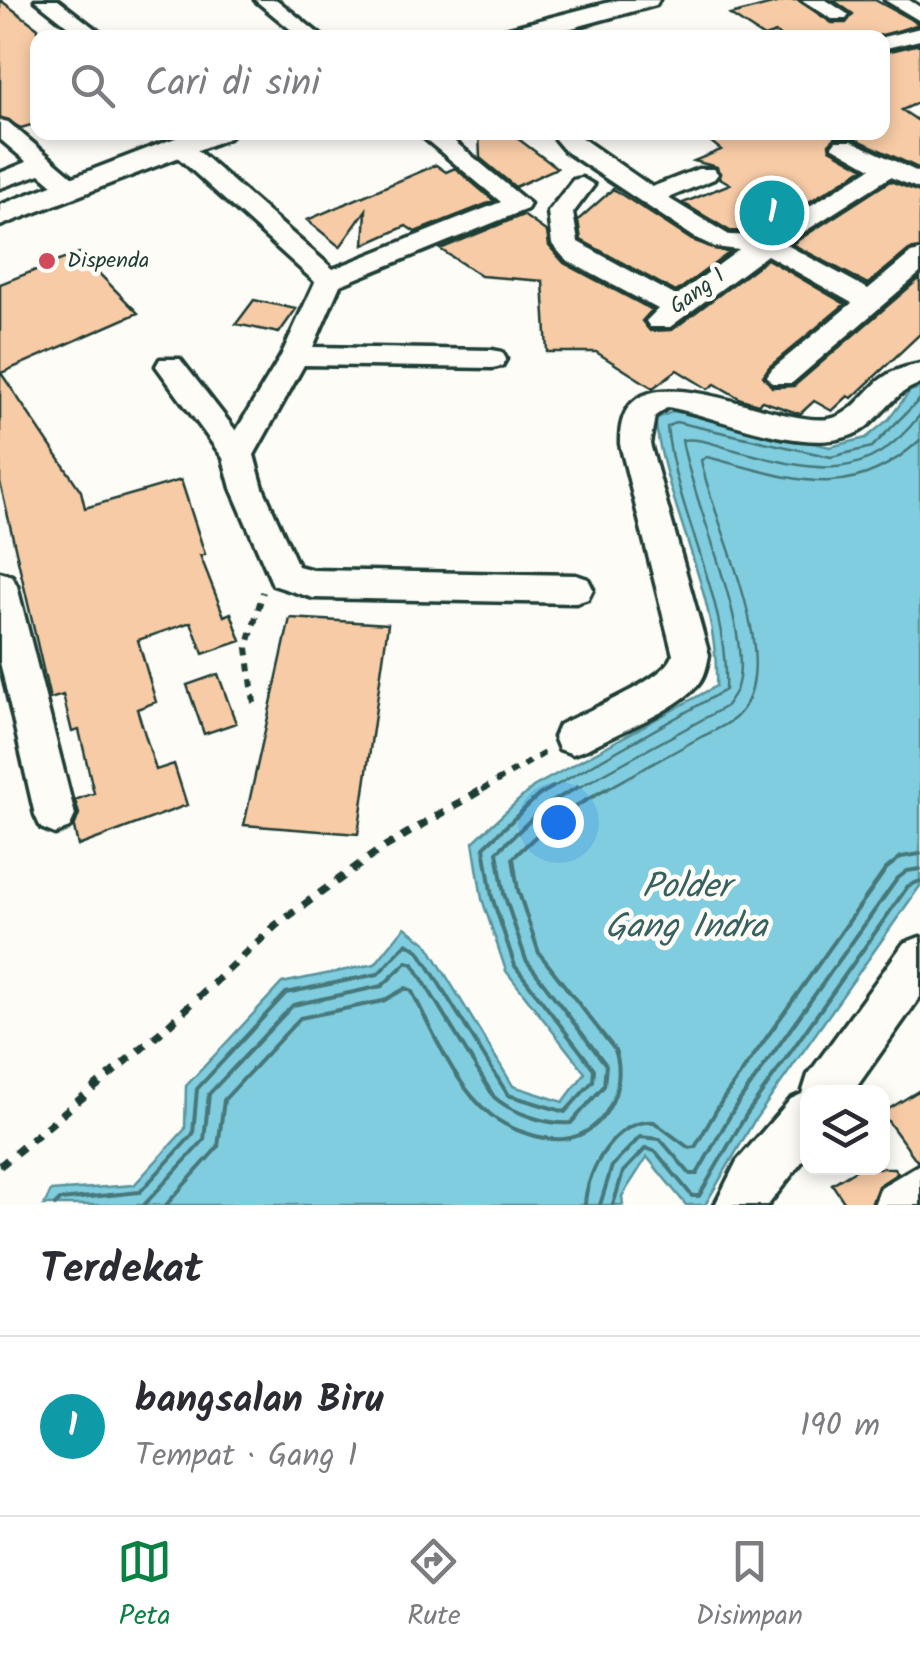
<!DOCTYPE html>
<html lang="id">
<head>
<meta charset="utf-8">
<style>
  body { margin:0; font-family:Kalam,sans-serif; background:#f7f7f7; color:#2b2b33 }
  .controls { position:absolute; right:30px; bottom:30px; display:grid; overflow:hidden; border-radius:20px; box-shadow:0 5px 15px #0003 }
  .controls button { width:90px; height:90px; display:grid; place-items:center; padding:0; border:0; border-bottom:2px solid #e1e1e2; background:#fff; color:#2b2b33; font:50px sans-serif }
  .you { position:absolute; left:558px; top:822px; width:35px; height:35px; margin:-25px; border:8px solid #fff; border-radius:50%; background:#1a73e8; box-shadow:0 0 0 15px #1a73e833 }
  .badge { display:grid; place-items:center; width:65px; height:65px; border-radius:50%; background:#0b8043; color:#fff; font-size:32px; font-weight:700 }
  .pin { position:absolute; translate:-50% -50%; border:5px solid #fff; box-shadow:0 2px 10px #0006 }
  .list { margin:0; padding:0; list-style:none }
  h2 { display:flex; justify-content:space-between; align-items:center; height:130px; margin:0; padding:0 40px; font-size:42px }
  h2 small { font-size:32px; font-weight:400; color:#7c7c81 }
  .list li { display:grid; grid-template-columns:65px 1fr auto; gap:30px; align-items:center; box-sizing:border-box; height:180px; padding:0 40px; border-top:2px solid #e1e1e2 }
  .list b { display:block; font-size:38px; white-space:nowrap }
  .list p { margin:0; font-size:32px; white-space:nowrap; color:#7c7c81 }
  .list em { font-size:32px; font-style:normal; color:#7c7c81 }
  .icon { flex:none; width:55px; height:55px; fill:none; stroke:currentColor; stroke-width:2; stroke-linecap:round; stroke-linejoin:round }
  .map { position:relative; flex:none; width:920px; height:1205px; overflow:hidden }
  .search { position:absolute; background:#fff; box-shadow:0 5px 15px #0003; left:30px; right:30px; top:30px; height:110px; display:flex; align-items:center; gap:25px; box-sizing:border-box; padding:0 35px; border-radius:20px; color:#7c7c81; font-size:38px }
  .sheet { height:310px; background:#fff }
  nav { display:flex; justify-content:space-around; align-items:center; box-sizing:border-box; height:140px; border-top:2px solid #e1e1e2; background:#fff; font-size:28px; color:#7c7c81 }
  nav a { display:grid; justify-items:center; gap:5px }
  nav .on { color:#0b8043 }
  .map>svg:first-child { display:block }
</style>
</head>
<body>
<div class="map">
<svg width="920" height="1205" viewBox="0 0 920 1205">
  <rect width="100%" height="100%" fill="#fdfcf7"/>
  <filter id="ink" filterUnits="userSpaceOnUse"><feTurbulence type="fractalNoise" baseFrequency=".01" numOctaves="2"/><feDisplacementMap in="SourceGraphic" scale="20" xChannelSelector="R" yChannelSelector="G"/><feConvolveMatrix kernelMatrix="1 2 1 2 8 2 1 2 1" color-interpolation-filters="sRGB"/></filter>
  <g filter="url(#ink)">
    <path fill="#80cddf" stroke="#59939b" stroke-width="2.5" d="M 920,388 L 920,886 L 754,1121 L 705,1205 L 686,1205 L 647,1157 L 622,1196 L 623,1205 L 44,1205 L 51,1191 L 134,1185 L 185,1129 L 186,1086 L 282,983 L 375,964 L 405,927 L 427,944 L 513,1086 L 563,1102 L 585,1073 L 506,971 L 482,899 L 473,842 L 533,787 L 716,686 C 720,598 667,509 655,419 L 674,411 L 830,447 L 866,438 L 889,419 L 910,391 Z"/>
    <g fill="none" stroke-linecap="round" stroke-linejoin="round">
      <path stroke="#467778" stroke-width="2.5" d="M 548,790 L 725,690 C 729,597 677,518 667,427 L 676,422 L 831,457 L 872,447 L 920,399
        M 574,790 L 725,707 C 729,701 735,694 737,687 C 754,632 692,502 682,440 C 698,437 719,446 735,450 C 815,471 864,486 920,415
        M 605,790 C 637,772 669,755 701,737 C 711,732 726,726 735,718 C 791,667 712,524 701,460 L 707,457 C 791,478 849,506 920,440"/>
      <path stroke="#467778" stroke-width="4" d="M 55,1205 L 60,1200 L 140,1192 L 193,1134 L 197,1089 L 286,993 L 378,974 L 407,943 L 419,951 L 508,1095 L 565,1112 L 593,1081 L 594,1069 L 515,966 L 492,897 L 484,847 L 539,795 L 553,787
        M 144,1205 L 204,1140 L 209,1094 L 293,1005 L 382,986 L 407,962 L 413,964 L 494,1097 C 512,1113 547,1125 571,1123 L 604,1086 L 606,1065 L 526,960 L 504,894 L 497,852 L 546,805 L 578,787
        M 166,1205 L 218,1147 L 224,1100 L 300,1018 L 383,1001 L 406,988 L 411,990 C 433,1030 454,1086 491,1115 C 508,1129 541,1141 564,1139 C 605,1135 628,1086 615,1050 L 539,953 L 518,890 L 513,858 L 556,817 L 610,787
        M 585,1205 C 586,1171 616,1118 654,1122 L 689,1148 L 695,1147 L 723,1099 L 886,869 L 901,857 L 920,854
        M 600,1205 L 612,1166 L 640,1137 L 660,1139 L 690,1174 L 697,1174 L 735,1107 L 897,879 L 907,871 L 920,869
        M 613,1205 L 623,1172 L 646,1148 L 656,1152 L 692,1196 L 699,1196 L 746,1115 L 908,886 L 920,881"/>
    </g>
    <path fill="#f7cba6" stroke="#1f3d34" stroke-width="2.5" d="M 0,0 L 38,28 L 38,123 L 21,128 L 0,117 Z
      M 788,0 L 798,0 L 832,23 L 846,23 L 853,14 L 833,0 L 875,0 L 919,24 L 876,38 L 782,38 L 776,33 L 764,37 L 730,15 Z
      M 920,44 L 920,102 L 902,110 L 920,122 L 920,169 L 854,138 L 836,137 L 829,144 L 830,149 L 864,168 L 760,232 L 730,231 L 683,203 L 730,184 L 720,178 L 717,167 L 694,161 L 721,150 L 699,132 L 882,132 L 882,53 Z
      M 479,132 L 509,132 L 557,168 L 515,187 L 480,158 Z
      M 436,165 L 446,172 L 455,168 L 494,201 L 415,232 L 406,226 L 364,245 L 366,210 L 340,247 L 307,220 Z
      M 890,181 L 920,192 L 920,248 L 909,250 L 868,284 L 792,244 Z
      M 613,189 L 692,240 L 729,253 L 676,292 L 581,240 L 578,220 Z
      M 523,215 L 547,232 L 549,246 L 564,263 L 652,310 L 642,321 L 650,331 L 672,330 L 767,259 L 845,304 L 769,367 L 763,376 L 772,387 L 794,386 L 920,278 L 920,334 L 852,398 L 848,396 L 832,411 L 814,401 L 800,414 L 762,401 L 758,404 L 741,399 L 715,384 L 708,389 L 677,370 L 653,388 L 596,352 L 547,352 L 543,281 L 481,276 L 440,249 Z
      M 79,253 L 138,313 L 1,373 L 81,491 L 85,508 L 181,480 L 205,554 L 200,555 L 224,616 L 231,613 L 241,641 L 203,654 L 191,622 L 138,640 L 156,702 L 137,709 L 156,770 L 174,764 L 187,805 L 78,846 L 74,827 L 79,814 L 75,800 L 94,793 L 79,730 L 72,732 L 63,695 L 50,699 L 0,482 L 0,284 Z
      M 254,300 L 296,309 L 279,333 L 236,324 Z
      M 290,618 L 388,624 L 358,834 L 244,825 Z
      M 218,674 L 236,723 L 204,734 L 187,685 Z
      M 920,1090 L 920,1160 L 917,1161 L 882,1113 Z
      M 859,1168 L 894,1168 L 898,1173 L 878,1186 L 871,1205 L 846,1205 L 832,1184 Z"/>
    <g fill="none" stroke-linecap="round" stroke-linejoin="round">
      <g stroke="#1f3d34" stroke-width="7">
        <path id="minor" d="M 35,0 L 58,0 L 107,38 L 83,38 Z
          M 255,0 L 277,0 L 324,38 L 301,38 Z
          M 802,0 L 826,0 L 849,15 L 846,19 L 832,19 Z
          M 885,0 L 909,0 L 920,7 L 920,21 Z
          M 920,28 L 920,40 L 882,49 L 882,38 L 879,38 Z
          M 0,120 L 8,122 L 80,183 L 83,188 L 80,193 L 62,193 L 40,174 L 0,188 L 0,173 L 27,162 L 0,139 Z
          M 417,132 L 443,132 L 530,204 L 527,209 L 340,285 L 313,347 L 492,350 L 502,352 L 506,359 L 502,366 L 492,368 L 304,365 L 254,455 L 263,488 L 298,566 L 313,570 L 576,575 L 588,579 L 593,589 L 588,599 L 576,603 L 313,598 L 273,585 L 231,488 L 223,458 L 156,366 L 160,359 L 180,359 L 236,431 L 281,356 L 315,282 L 172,152 L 168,147 L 172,142 L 188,142 L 333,269 L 501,202 Z
          M 549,132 L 573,132 L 652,187 L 698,169 L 714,169 L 718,174 L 714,179 L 668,198 L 729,235 L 761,236 L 871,168 L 832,146 L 836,141 L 852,141 L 920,173 L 920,189 L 890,177 L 785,244 L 868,289 L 911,253 L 920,251 L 920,273 L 792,383 L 772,383 L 767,376 L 772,369 L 852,303 L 767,255 L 670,327 L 650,327 L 646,321 L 658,309 L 566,260 L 552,244 L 548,212 L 573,180 L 582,178 L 594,185 L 573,213 L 578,242 L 676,296 L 739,250 L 715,247 L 694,237 L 565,151 Z
          M 920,364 L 920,384 C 891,392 880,424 852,435 C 801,455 720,417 668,407 L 655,416 L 650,444 L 709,655 C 707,665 705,677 698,685 C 675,711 618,732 587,749 L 573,754 L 559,749 L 554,737 L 559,725 C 584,712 666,680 673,655 L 620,444 C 617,335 772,428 829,419 C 853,415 865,390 884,377 C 895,369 907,367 920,364 Z
          M 0,572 L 12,576 L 17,586 L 75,815 L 69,828 L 55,834 L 41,828 L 35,815 L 0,662 Z
          M 920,937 L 920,997 L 853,1092 L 808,1092 L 808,1154 L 768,1205 L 715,1205 L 737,1161 L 791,1099 L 802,1094 L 808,1075 L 904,943 Z
          M 920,1164 L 920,1205 L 874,1205 L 881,1187 Z"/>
      </g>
      <g stroke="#1f3d34" stroke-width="7">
        <path id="major" d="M 618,0 L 659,0 L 656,5 L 535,38 L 490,38 L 494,32 Z
          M 191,132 L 233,132 L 229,138 L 0,226 L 0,205 Z"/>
      </g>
      <path stroke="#1f3d34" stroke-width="6" stroke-dasharray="8 8" stroke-linecap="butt" d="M 254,703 L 247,648 L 263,592
        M 482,790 L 546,752"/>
      <path stroke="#1f3d34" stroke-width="8" stroke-dasharray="10 10" stroke-linecap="butt" d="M 0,1166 L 161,1032 L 276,925 L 381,849 L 486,787"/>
      <use href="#minor" fill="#fdfcf7" fill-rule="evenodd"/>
      <use href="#major" fill="#fdfcf7" fill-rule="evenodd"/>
    </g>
  </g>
  <circle fill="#d1495b" stroke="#fdfcf7" stroke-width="4" cx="47" cy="261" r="10"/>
  <g text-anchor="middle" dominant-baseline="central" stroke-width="9" stroke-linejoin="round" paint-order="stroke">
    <g font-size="22" fill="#1f3d34" stroke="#fdfcf7" text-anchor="start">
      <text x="67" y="261">Dispenda</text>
    </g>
    <g font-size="22" fill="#1f3d34" stroke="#fdfcf7">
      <text transform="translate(698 292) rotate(-36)">Gang 1</text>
    </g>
    <g font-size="35" font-style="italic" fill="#37615f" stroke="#fdfcf7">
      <text x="686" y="888">Polder<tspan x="686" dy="40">Gang Indra</tspan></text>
    </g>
  </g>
</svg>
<div class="controls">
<button><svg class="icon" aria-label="layers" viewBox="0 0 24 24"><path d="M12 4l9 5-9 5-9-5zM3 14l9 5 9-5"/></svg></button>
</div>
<div class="you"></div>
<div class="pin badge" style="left:772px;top:213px;background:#0f9aa8">1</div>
<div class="search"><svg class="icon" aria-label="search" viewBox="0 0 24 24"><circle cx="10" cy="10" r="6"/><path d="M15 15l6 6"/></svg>Cari di sini</div>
</div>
<section class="sheet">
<h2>Terdekat<small></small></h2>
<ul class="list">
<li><span class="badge" style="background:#0f9aa8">1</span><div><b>bangsalan Biru</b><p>Tempat · Gang 1</p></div><em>190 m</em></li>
</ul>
</section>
<nav>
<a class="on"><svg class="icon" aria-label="map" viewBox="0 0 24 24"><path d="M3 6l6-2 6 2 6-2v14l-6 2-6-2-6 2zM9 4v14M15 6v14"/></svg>Peta</a>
<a><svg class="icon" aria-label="directions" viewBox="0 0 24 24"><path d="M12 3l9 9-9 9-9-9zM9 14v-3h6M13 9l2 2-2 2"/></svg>Rute</a>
<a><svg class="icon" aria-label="saved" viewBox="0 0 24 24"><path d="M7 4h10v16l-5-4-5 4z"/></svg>Disimpan</a>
</nav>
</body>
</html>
